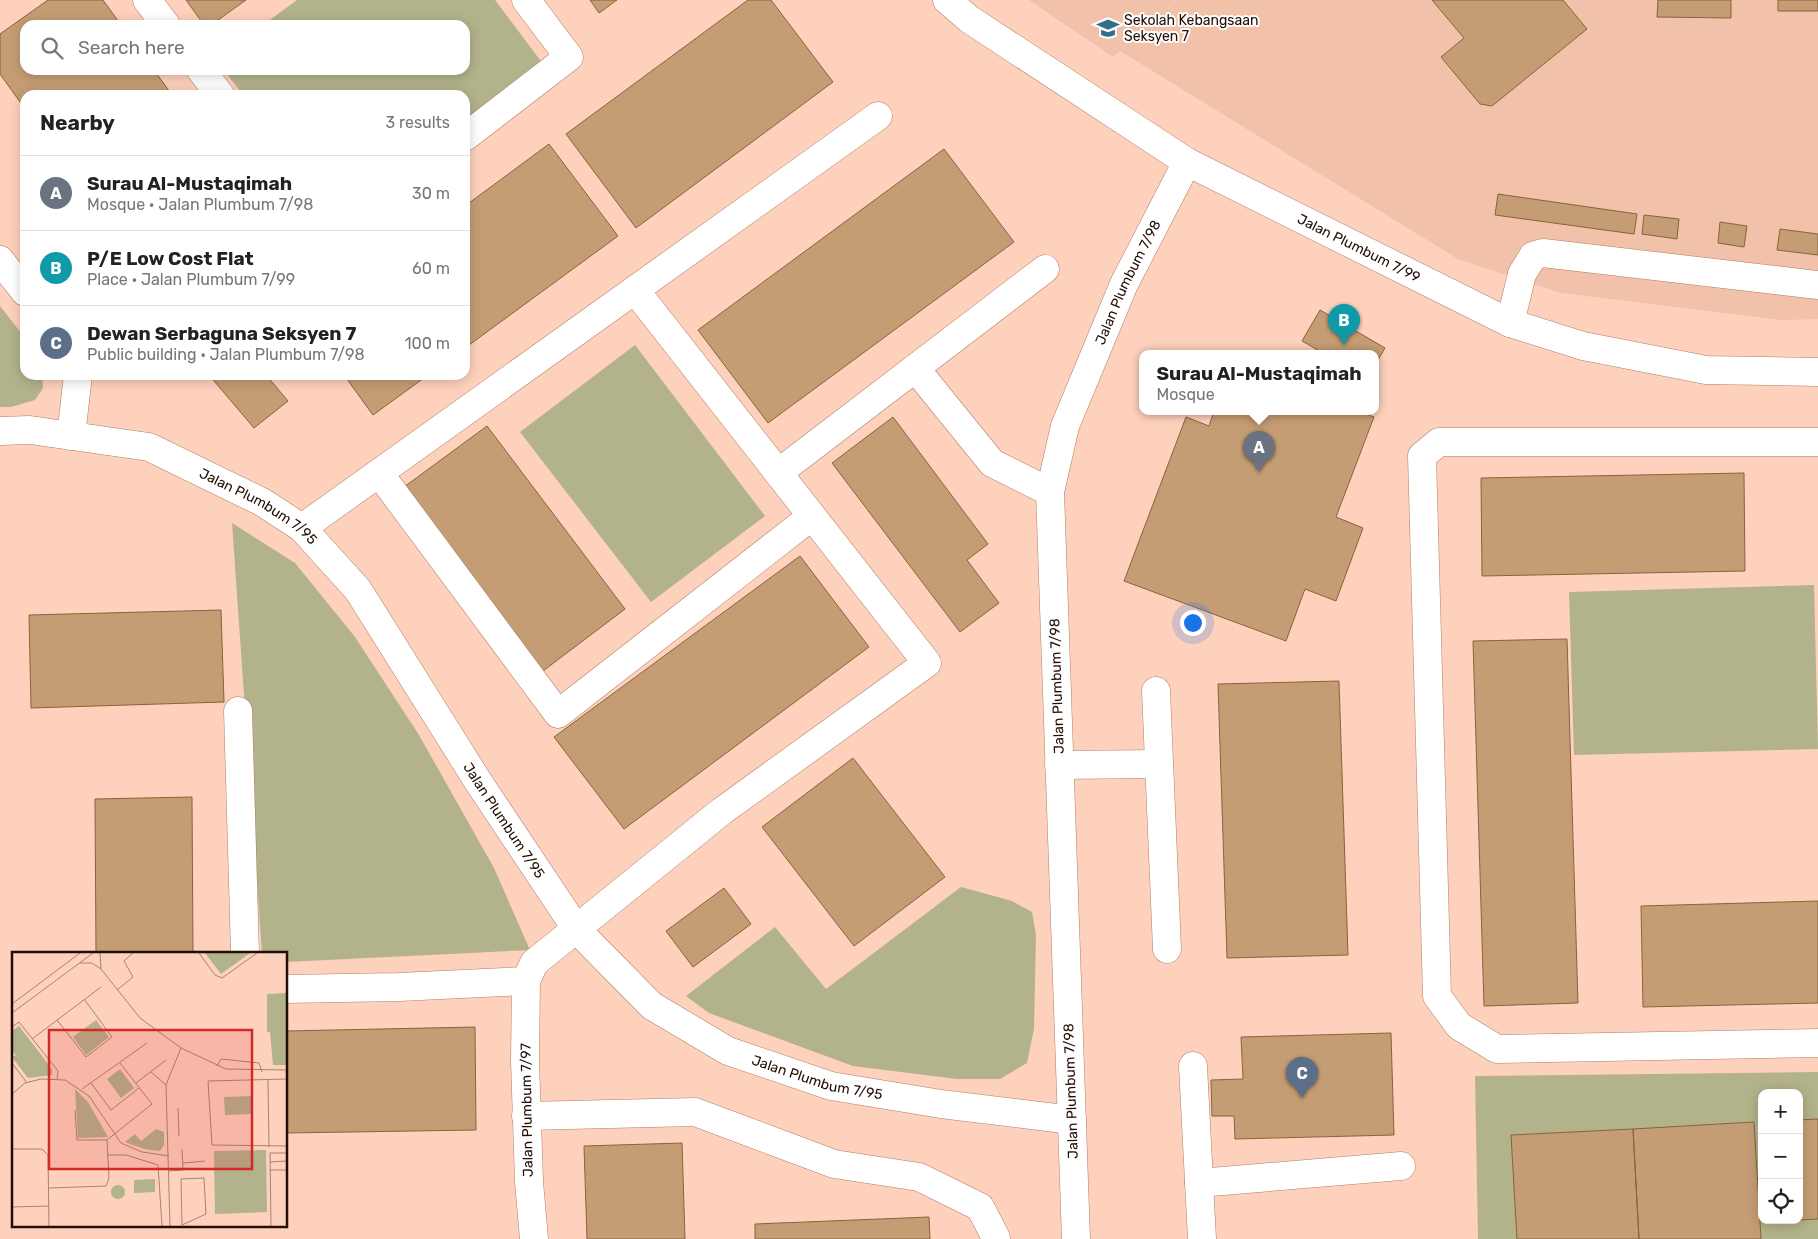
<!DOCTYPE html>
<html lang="en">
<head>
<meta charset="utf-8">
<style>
  body { margin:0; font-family:Rubik,sans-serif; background:#f2f2f2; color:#222 }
  .controls { position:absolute; right:15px; bottom:15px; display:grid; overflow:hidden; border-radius:10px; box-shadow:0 2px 12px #0003 }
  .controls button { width:45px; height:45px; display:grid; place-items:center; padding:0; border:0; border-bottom:1px solid #e0e0e0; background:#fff; color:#222; font:25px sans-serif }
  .you { position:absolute; left:1192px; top:622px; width:18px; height:18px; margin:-12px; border:4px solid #fff; border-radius:50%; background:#1a73e8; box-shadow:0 0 0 8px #1a73e833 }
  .badge { display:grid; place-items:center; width:32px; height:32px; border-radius:50%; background:#db2777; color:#fff; font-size:16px; font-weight:700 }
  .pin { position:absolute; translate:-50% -41px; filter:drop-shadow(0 1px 2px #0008) }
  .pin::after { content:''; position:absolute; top:26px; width:18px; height:15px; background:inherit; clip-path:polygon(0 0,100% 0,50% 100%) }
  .popup { position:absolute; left:1139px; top:350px; width:240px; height:65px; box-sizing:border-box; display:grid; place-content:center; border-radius:10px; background:#fff; filter:drop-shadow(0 1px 4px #0005); font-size:16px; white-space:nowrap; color:#767676 }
  .popup b { font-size:19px; color:#222 }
  .popup::after { content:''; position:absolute; left:50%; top:100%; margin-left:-10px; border:10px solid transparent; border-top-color:#fff }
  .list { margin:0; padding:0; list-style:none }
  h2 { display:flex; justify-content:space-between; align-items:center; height:65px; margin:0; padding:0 20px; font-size:21px }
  h2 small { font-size:16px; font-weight:400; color:#767676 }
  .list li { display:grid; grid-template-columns:32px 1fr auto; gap:15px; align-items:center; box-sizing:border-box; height:75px; padding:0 20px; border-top:1px solid #e0e0e0 }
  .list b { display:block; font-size:19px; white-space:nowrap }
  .list p { margin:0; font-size:16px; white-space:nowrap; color:#767676 }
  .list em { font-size:16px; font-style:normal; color:#767676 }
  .icon { flex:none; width:28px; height:28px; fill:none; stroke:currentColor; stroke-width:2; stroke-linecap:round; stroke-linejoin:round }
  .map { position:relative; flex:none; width:1818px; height:1239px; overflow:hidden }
  .search { position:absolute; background:#fff; box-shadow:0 2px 12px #0003; left:20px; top:20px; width:450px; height:55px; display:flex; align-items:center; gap:12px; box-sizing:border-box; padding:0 18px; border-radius:15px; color:#767676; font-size:19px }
  .panel { position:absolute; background:#fff; box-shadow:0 2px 12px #0003; left:20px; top:90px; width:450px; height:290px; border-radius:15px }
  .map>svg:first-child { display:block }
</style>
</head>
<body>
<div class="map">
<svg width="1818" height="1239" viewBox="0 0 1818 1239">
  <rect width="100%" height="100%" fill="#fed1bc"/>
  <path fill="#f1c1a9" d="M 1029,0 L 1177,0 L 1158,18 L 1178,0 L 1818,0 L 1818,319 L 1783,320 L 1561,293 L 1458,259 L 1120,51 L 1113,57 Z"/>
  <path fill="#b2b28b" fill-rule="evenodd" d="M 297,0 L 495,0 L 543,64 L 465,122 L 465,95 L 243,95 L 224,70 L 465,70 L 465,25 L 263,25 Z
    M 0,306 L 25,338 L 25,375 L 42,375 L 43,388 L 35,400 L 11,407 L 0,407 Z
    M 635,345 L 765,516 L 651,602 L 520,432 Z
    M 232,523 L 295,563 L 355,637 L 419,735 L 494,868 L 530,950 L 286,962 L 286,953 L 262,953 Z
    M 1814,585 L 1818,749 L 1574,755 L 1569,592 Z
    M 961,887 L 1012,901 L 1032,912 L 1036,935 L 1034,1029 L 1027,1063 L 1000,1079 L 957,1079 L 853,1066 L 709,1013 L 686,996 L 775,927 L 826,989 Z
    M 1818,1072 L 1818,1239 L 1478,1239 L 1475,1076 ZM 1762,1093 L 1799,1093 L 1799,1220 L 1762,1220 Z"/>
  <path fill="#c59d74" stroke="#88633c" d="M 48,0 L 103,0 L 121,25 L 25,25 L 25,70 L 154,70 L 172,95 L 25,95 L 25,109 L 0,74 L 0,34 Z
    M 186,0 L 246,0 L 211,25 L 204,25 Z
    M 590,0 L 617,0 L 599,13 Z
    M 748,0 L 771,0 L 833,82 L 636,228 L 566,134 Z
    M 1432,0 L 1563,0 L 1587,29 L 1492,106 L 1480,104 L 1441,57 L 1464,38 Z
    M 1658,0 L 1731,0 L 1731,18 L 1657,17 Z
    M 1778,0 L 1818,0 L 1818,11 L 1778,11 Z
    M 549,144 L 618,236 L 465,348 L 465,206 Z
    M 944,149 L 1014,242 L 768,423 L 698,330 Z
    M 1498,194 L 1637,214 L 1634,234 L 1495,215 Z
    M 1644,215 L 1679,219 L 1677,239 L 1642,234 Z
    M 1720,222 L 1747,226 L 1744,247 L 1718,243 Z
    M 1780,229 L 1818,234 L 1818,255 L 1777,250 Z
    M 1320,310 L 1385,348 L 1375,365 L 1375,353 L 1323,353 L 1302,341 Z
    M 209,375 L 266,375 L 288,401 L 254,428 Z
    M 344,375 L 428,375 L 373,415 Z
    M 1214,411 L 1356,411 L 1374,417 L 1336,517 L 1363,528 L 1336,601 L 1305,589 L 1286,641 L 1124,581 L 1186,417 L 1209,426 Z
    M 893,417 L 988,544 L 967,560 L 999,603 L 960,632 L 832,463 Z
    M 487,426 L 625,609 L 539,674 L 400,490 Z
    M 1744,473 L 1745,571 L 1482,576 L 1481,478 Z
    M 800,556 L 869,647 L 624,829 L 554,737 Z
    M 221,610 L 224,702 L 31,708 L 29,615 Z
    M 1567,639 L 1578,1003 L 1484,1006 L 1473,641 Z
    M 1339,681 L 1348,955 L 1227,958 L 1218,684 Z
    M 853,758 L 945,877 L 854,946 L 762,827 Z
    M 192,797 L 193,953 L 96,953 L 95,799 Z
    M 724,888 L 751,924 L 693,967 L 666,931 Z
    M 1818,901 L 1818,1003 L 1643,1007 L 1641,906 Z
    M 475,1027 L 476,1130 L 286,1133 L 286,1031 Z
    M 1391,1033 L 1394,1135 L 1235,1139 L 1234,1116 L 1212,1116 L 1211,1080 L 1243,1079 L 1241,1037 Z
    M 1818,1119 L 1818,1219 L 1799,1220 L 1799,1120 Z
    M 1754,1122 L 1761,1239 L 1639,1239 L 1633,1129 Z
    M 1633,1129 L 1639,1239 L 1517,1239 L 1511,1135 Z
    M 682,1143 L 685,1239 L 587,1239 L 584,1146 Z
    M 929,1217 L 930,1239 L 755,1239 L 755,1224 Z"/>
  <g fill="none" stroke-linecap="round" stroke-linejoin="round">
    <g stroke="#b17e66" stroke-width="29">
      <g id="minor">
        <path d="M 147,0 L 166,25"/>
        <path id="s1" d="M 947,0 L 969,19 L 1187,162 L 1510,323 L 1583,346 L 1706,370 L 1818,372"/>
        <path d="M 201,70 L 220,95"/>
        <path d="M 465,137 L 569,57 L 526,0"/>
        <path d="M 0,260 L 25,292"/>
        <path d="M 1510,323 L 1522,274 L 1533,256 L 1543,253 L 1818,285"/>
        <path d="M 915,368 L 992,463 L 1050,492"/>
        <path id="s2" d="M 0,431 L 30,430 L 149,447 L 262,502 L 302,528 L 358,590 L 479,783 L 577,930 L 652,1006 L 728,1051 L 831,1086 L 941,1104 L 1072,1120"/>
        <path d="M 71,436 L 78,375"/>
        <path d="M 1818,442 L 1439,442 L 1422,456 L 1437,996 L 1459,1026 L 1497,1049 L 1818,1043"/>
        <path d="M 379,473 L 558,714 L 812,516"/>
        <path d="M 778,473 L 1045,269"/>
        <path d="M 302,528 L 878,116"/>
        <path d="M 1156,691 L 1167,949"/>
        <path d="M 238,711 L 245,953"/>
        <path d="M 1059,765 L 1159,764"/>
        <path d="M 286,989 L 399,987 L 526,981"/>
        <path d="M 1193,1066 L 1202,1239"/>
        <path d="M 526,1116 L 695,1112 L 834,1164 L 919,1177 L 980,1207 L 995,1236 L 996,1239"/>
        <path d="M 1199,1183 L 1401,1166"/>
        <path d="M 534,1239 L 529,1182 L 525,1060 L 526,981 L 534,963 L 722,811 L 927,663 L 635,290"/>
        <path id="s3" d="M 1076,1239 L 1050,492 L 1065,426 L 1124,284 L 1187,162"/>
      </g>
    </g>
    <use href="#minor" stroke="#fff" stroke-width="28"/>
  </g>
  <defs>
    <g id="school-bare" transform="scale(1.725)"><path d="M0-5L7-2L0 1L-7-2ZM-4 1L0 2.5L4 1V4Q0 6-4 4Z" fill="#326e85" stroke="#fdfdfd" stroke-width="2.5" paint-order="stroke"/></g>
  </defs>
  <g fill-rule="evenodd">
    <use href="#school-bare" x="1108" y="28"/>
  </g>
  <g text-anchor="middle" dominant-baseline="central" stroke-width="4" stroke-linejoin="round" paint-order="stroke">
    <g font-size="14" fill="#210e05" stroke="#fdfdfd" text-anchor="start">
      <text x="1124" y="20">Sekolah Kebangsaan<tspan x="1124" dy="16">Seksyen 7</tspan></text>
    </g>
    <g font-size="14" fill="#210e05" stroke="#fdfdfd">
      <text stroke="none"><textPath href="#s1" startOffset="482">Jalan Plumbum 7/99</textPath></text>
      <text stroke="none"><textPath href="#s3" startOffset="972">Jalan Plumbum 7/98</textPath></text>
      <text stroke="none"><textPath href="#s2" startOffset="275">Jalan Plumbum 7/95</textPath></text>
      <text transform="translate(1057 686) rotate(-92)">Jalan Plumbum 7/98</text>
      <text stroke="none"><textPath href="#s2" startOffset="680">Jalan Plumbum 7/95</textPath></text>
      <text stroke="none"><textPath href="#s2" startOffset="1100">Jalan Plumbum 7/95</textPath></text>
      <text transform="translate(1071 1091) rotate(-92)">Jalan Plumbum 7/98</text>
      <text transform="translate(527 1110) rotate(-91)">Jalan Plumbum 7/97</text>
    </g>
  </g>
  <g transform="translate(12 952)">
    <rect width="275" height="275" fill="#fed1bc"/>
    <path d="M 193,1 L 238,1 L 209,22 ZM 275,41 L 275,113 L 261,113 L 258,80 L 255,80 L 255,42 ZM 84,68 L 97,85 L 74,103 L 61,85 ZM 7,74 L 40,117 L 40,123 L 16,126 L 0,105 L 4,103 L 0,98 L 0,79 ZM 108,117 L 122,136 L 109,146 L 95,127 ZM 63,137 L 76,150 L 96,185 L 66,186 ZM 239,144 L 240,162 L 213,163 L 212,145 ZM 144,177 L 152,180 L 152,193 L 148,199 L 132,197 L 113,190 L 123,182 L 129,189 ZM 254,198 L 255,260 L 203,262 L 202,199 ZM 143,227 L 143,240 L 122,241 L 122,228 ZM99 240a7 7 0 1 1 14 0a7 7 0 1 1-14 0Z" fill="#b2b28b"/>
    <path fill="none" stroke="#a68373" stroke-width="1" d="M 88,1 L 89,17M 187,1 L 203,23 L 210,26 L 245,1M 68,11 L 80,11 L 89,17 L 128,66 L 169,96 L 214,117 L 275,118M 105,38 L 121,25 L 112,9 L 121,1M 0,52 L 68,1M 0,61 L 81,1M 45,68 L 74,105 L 100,85 L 72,47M 0,75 L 7,70 L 46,119 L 45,127M 20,87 L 89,35M 0,111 L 15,131M 205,114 L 209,107 L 247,111 L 250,120M 139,120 L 154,133M 275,127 L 196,129 L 200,193 L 275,194M 256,128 L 257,195M 79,131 L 99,158 L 127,136M 124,131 L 154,108M 70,137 L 135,91M 0,142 L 13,131 L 29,127 L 53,128 L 77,144 L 109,191 L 130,200 L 157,204M 166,156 L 167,184M 63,158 L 65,188 L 95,188 L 140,152 L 108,111M 0,197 L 30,197 L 36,203 L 37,274M 95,203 L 114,203 L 146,213 L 150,274M 258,210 L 275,209M 171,211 L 193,209M 258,218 L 275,218M 157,219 L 171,218 L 170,197M 192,226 L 194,262 L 170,273 L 169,227 ZM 37,236 L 94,234 L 97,226 L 95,188M 0,255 L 37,254M 158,274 L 154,133 L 169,96M 259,274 L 258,201 L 275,201"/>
    <path fill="#d62828" fill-opacity="0.15" stroke="#d62828" stroke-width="2.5" d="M 37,78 L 240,78 L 240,217 L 37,217 Z"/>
    <rect width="275" height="275" fill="none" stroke="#210e05" stroke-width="2.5"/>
  </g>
</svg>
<div class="controls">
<button>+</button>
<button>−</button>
<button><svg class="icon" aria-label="locate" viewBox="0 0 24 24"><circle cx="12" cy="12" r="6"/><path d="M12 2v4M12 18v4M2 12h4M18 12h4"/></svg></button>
</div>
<div class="you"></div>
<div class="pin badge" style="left:1259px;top:472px;background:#6b7280">A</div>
<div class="popup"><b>Surau Al-Mustaqimah</b>Mosque</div>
<div class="pin badge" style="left:1344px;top:345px;background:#0f9aa8">B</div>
<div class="pin badge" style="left:1302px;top:1098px;background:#5c6f8a">C</div>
<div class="search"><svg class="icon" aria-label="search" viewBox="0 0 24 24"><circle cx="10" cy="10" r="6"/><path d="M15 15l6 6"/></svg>Search here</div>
<section class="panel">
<h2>Nearby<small>3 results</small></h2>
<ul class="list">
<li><span class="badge" style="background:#6b7280">A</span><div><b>Surau Al-Mustaqimah</b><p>Mosque · Jalan Plumbum 7/98</p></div><em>30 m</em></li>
<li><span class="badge" style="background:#0f9aa8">B</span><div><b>P/E Low Cost Flat</b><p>Place · Jalan Plumbum 7/99</p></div><em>60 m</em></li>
<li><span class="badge" style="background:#5c6f8a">C</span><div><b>Dewan Serbaguna Seksyen 7</b><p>Public building · Jalan Plumbum 7/98</p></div><em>100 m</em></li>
</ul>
</section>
</div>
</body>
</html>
